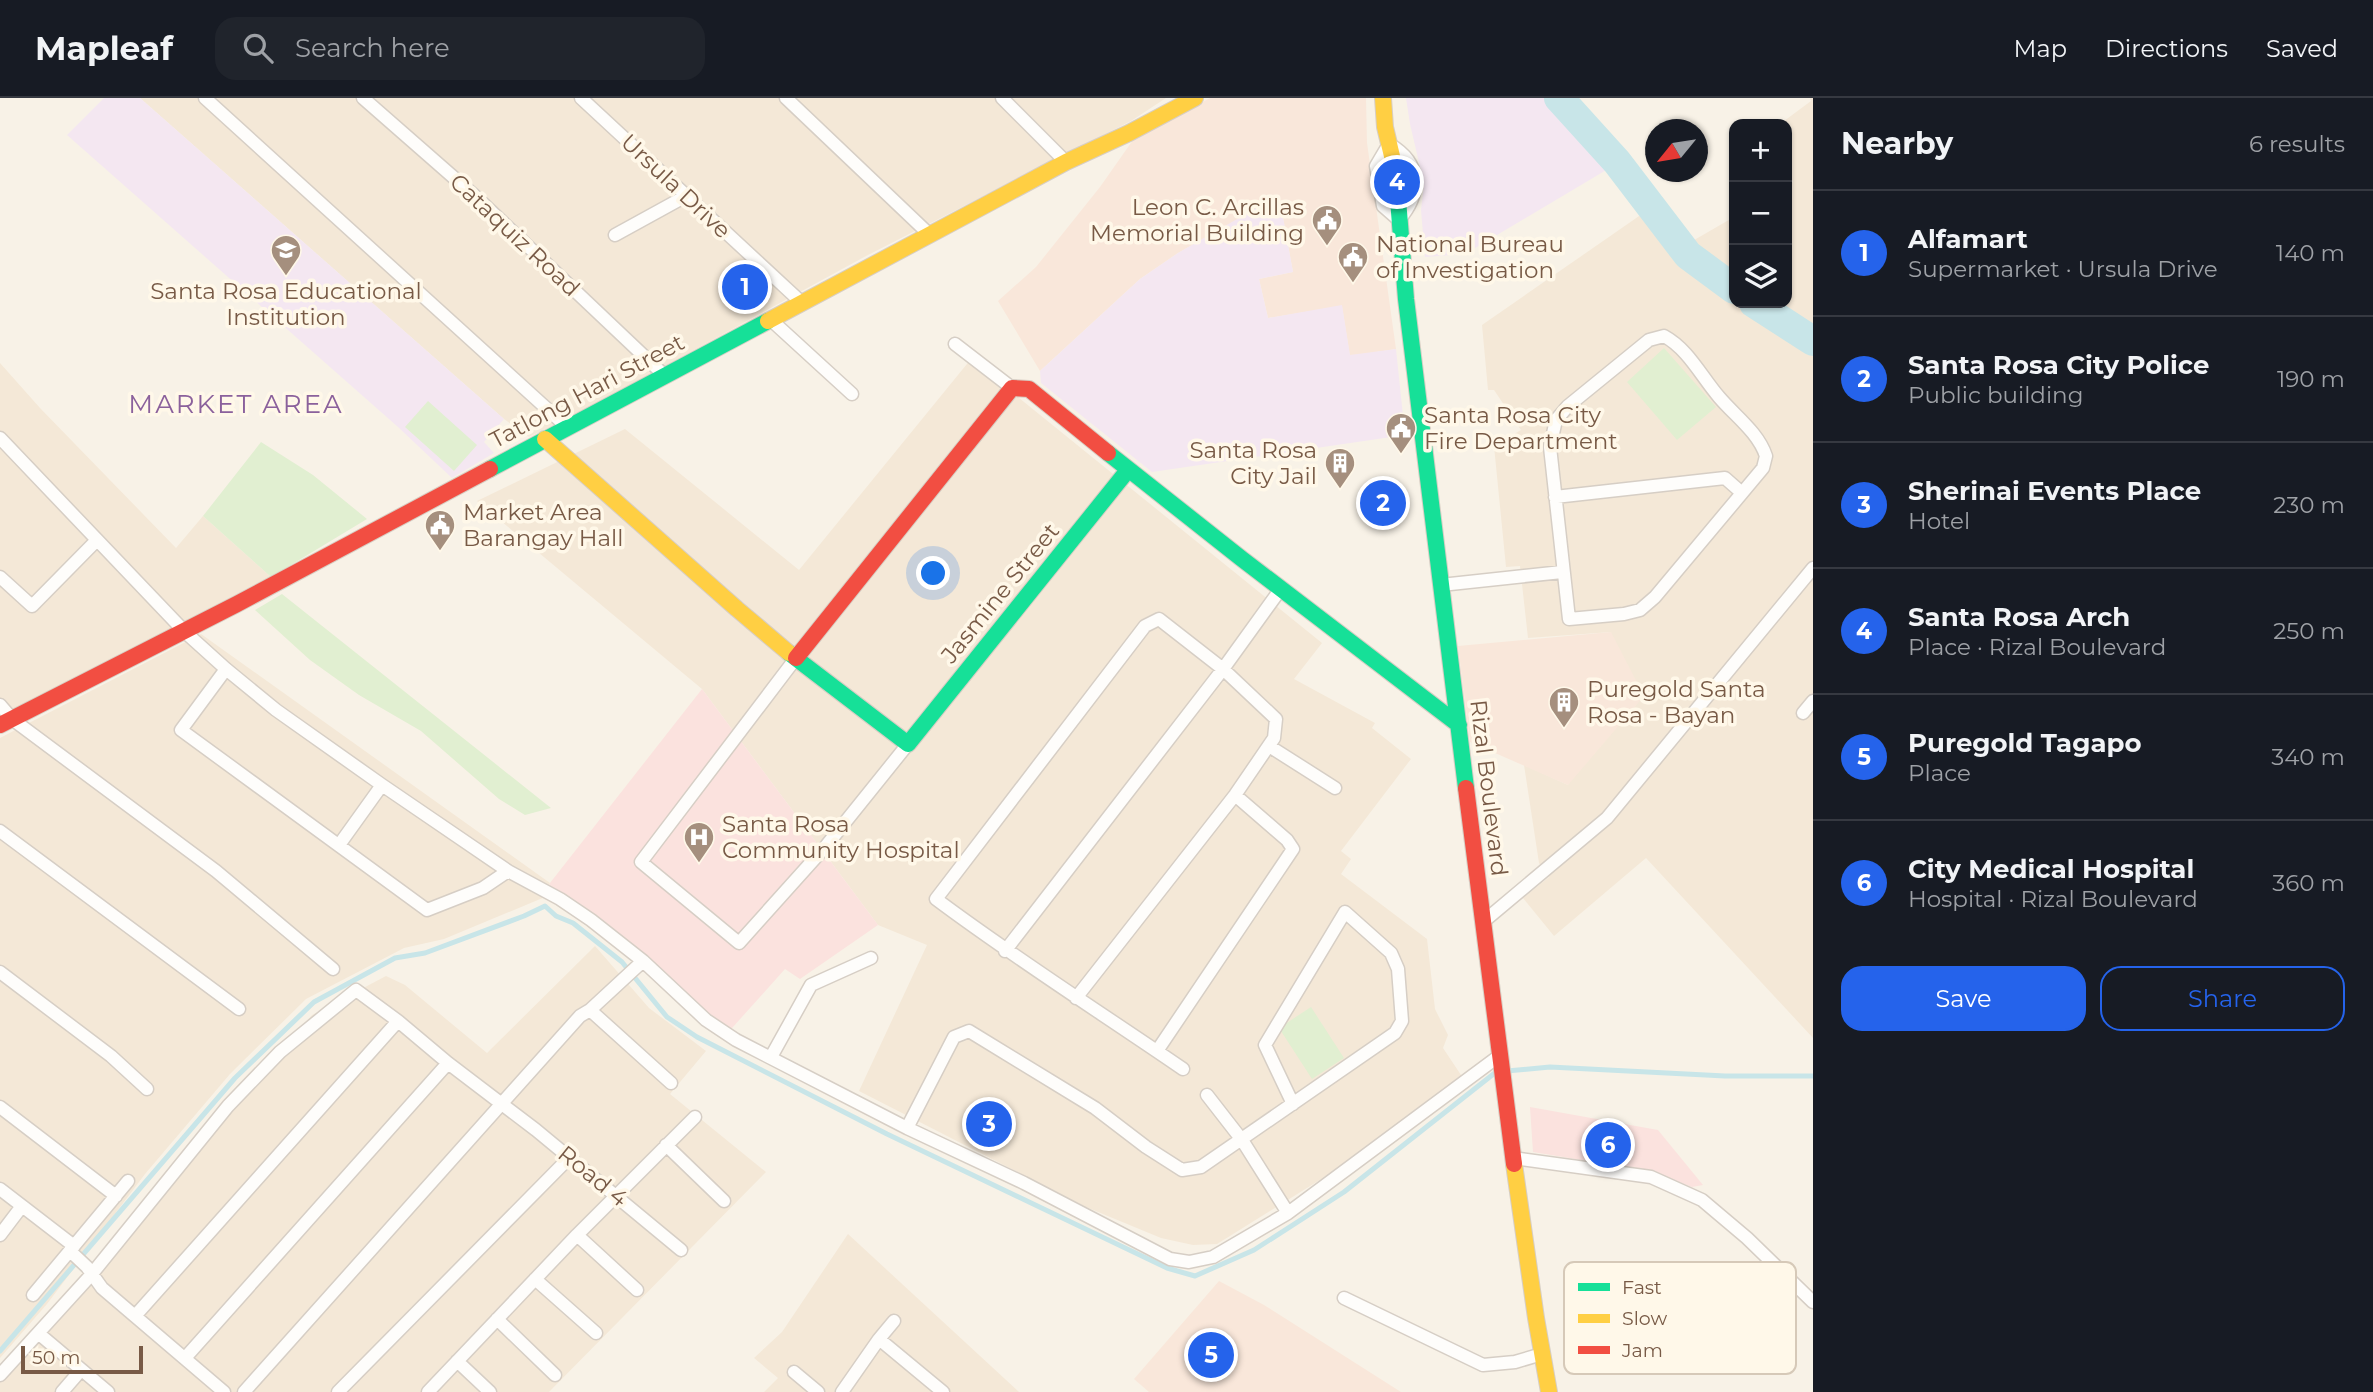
<!DOCTYPE html>
<html lang="en">
<head>
<meta charset="utf-8">
<style>
  body { margin:0; font-family:Montserrat,sans-serif; background:#20242c; color:#f1f3f6 }
  .controls { position:absolute; right:21px; top:21px; display:grid; overflow:hidden; border-radius:14px; box-shadow:0 2px 5px #0004 }
  .controls button { width:63px; height:63px; display:grid; place-items:center; padding:0; border:0; border-bottom:2px solid #363941; background:#171b24; color:#f1f3f6; font:35px sans-serif }
  .compass { position:absolute; left:1645px; top:21px; width:63px; height:63px; border-radius:50%; background:#171b24; box-shadow:0 2px 5px #0004; rotate:240deg }
  .scale { position:absolute; left:21px; bottom:18px; width:122px; box-sizing:border-box; padding-left:7px; border:4px solid #785a46; border-top:0; font-size:19px; line-height:24px; white-space:nowrap; color:#785a46; -webkit-text-stroke:5px #fff8e9; paint-order:stroke }
  .you { position:absolute; left:934px; top:476px; width:24px; height:24px; margin:-18px; border:5px solid #fff; border-radius:50%; background:#1a73e8; box-shadow:0 0 0 10px #1a73e833 }
  .badge { display:grid; place-items:center; width:46px; height:46px; border-radius:50%; background:#2563eb; color:#fff; font-size:23px; font-weight:700 }
  .pin { position:absolute; translate:-50% -50%; border:4px solid #fff; box-shadow:0 2px 7px #0006 }
  .list { margin:0; padding:0; list-style:none }
  h2 { display:flex; justify-content:space-between; align-items:center; height:91px; margin:0; padding:0 28px; font-size:30px }
  h2 small { font-size:23px; font-weight:400; color:#9ea1a6 }
  .list li { display:grid; grid-template-columns:46px 1fr auto; gap:21px; align-items:center; box-sizing:border-box; height:126px; padding:0 28px; border-top:2px solid #363941 }
  .list b { display:block; font-size:26px; white-space:nowrap }
  .list p { margin:0; font-size:23px; white-space:nowrap; color:#9ea1a6 }
  .list em { font-size:23px; font-style:normal; color:#9ea1a6 }
  .actions { display:flex; gap:14px; padding:21px 28px }
  .actions a { flex:1; padding:16px 0; border:2px solid #2563eb; border-radius:21px; text-align:center; font-size:24px; color:#2563eb }
  .actions .main { background:#2563eb; color:#fff }
  .icon { flex:none; width:38px; height:38px; fill:none; stroke:currentColor; stroke-width:2; stroke-linecap:round; stroke-linejoin:round }
  .map { position:relative; flex:none; width:1813px; height:1294px; overflow:hidden }
  header { display:flex; align-items:center; gap:42px; box-sizing:border-box; height:98px; padding:0 35px; background:#171b24; border-bottom:2px solid #363941 }
  header strong { font-size:33px }
  nav { display:flex; gap:38px; margin-inline-start:auto; font-size:24px }
  .search { width:490px; height:63px; background:#20242c; display:flex; align-items:center; gap:18px; box-sizing:border-box; padding:0 24px; border-radius:21px; color:#9ea1a6; font-size:26px }
  main { display:flex }
  aside { flex:1; background:#171b24 }
  .map>svg:first-child { display:block }
</style>
</head>
<body>
<header>
<strong>Mapleaf</strong>
<div class="search"><svg class="icon" aria-label="search" viewBox="0 0 24 24"><circle cx="10" cy="10" r="6"/><path d="M15 15l6 6"/></svg>Search here</div>
<nav><a>Map</a><a>Directions</a><a>Saved</a></nav>
</header>
<main>
<div class="map">
<svg width="1813" height="1294" viewBox="0 0 1813 1294">
  <rect width="100%" height="100%" fill="#f8f2e7"/>
  <path fill="#f4e8d7" d="M 140,0 L 1166,0 L 1131,23 L 866,158 L 582,313 L 529,339 L 504,321 Z
    M 1810,0 L 1813,0 L 1813,235 L 1799,220 L 1789,223 L 1764,205 L 1787,205 L 1787,88 L 1793,84 L 1787,72 L 1787,26 L 1780,26 L 1811,3 Z
    M 1642,116 L 1714,184 L 1734,197 L 1734,205 L 1747,205 L 1813,246 L 1813,940 L 1646,760 L 1554,838 L 1523,800 L 1549,779 L 1539,765 L 1524,667 L 1568,687 L 1611,534 L 1528,540 L 1520,468 L 1506,469 L 1494,348 L 1521,332 L 1494,292 L 1488,292 L 1482,227 Z
    M 1734,119 L 1734,183 L 1689,145 Z
    M 971,261 L 1322,545 L 1294,581 L 1375,625 L 1372,630 L 1411,661 L 1341,753 L 1351,761 L 1341,776 L 1427,841 L 1435,911 L 1448,937 L 1443,950 L 1469,989 L 1217,1146 L 1193,1147 L 1161,1140 L 1086,1109 L 859,993 L 927,847 L 878,827 L 702,591 L 477,403 L 625,331 L 799,472 Z
    M 0,265 L 40,310 L 176,450 L 203,418 L 271,479 L 0,621 Z
    M 201,536 L 550,785 L 545,799 L 444,841 L 404,850 L 306,901 L 230,976 L 145,1076 L 47,1206 L 0,1260 L 0,640 Z
    M 595,848 L 649,910 L 706,953 L 670,996 L 766,1074 L 549,1294 L 0,1294 L 0,1268 L 312,917 L 386,878 L 405,887 L 487,955 Z
    M 848,1136 L 1019,1294 L 764,1294 L 778,1280 L 754,1260 L 782,1234 Z"/>
  <path fill="#f9e7da" d="M 1210,0 L 1366,0 L 1367,45 L 1396,251 L 1350,258 L 1342,208 L 1268,220 L 1259,181 L 1293,174 L 1279,98 L 1178,155 L 1140,181 L 1040,273 L 998,203 L 1036,169 L 1100,89 L 1133,42 Z
    M 1611,534 L 1644,598 L 1568,687 L 1470,644 L 1458,548 Z
    M 1219,1183 L 1264,1207 L 1401,1294 L 1149,1294 L 1134,1281 Z"/>
  <path fill="#f4e7f1" d="M 104,0 L 140,0 L 504,321 L 484,344 L 494,355 L 452,380 L 398,329 L 67,37 Z
    M 1406,0 L 1547,0 L 1585,34 L 1613,68 L 1465,156 L 1425,159 L 1421,112 L 1424,86 L 1410,26 Z
    M 1279,97 L 1293,174 L 1259,181 L 1268,220 L 1342,207 L 1350,257 L 1396,251 L 1405,337 L 1152,374 L 1041,285 L 1040,273 L 1140,181 L 1178,155 Z"/>
  <path fill="#fbe2de" d="M 702,591 L 878,827 L 800,881 L 785,871 L 724,939 L 607,838 L 545,799 L 550,785 Z
    M 1530,1009 L 1658,1032 L 1703,1087 L 1692,1089 L 1653,1074 L 1533,1054 Z"/>
  <path fill="#e1efd1" d="M 1664,250 L 1716,309 L 1677,342 L 1627,284 Z
    M 428,303 L 477,347 L 454,373 L 405,329 Z
    M 261,344 L 313,377 L 367,421 L 271,479 L 203,418 Z
    M 282,496 L 551,710 L 525,717 L 499,701 L 421,633 L 359,597 L 310,562 L 255,512 Z
    M 1311,909 L 1344,960 L 1312,981 L 1279,930 Z"/>
  <g fill="none" stroke-linecap="round" stroke-linejoin="round">
    <path stroke="#c8e5e8" stroke-width="5" d="M 0,1253 L 235,980 L 314,904 L 395,860 L 425,855 L 524,818 L 545,808 L 556,818 L 573,825 L 622,864 L 667,919 L 697,939 L 887,1036 L 1167,1170 L 1195,1178 L 1254,1152 L 1344,1094 L 1496,974 L 1550,969 L 1725,978 L 1813,978"/>
    <path stroke="#c8e5e8" stroke-width="30" d="M 1559,0 L 1617,64 L 1688,157 L 1734,191
      M 1754,205 L 1813,243"/>
    <g stroke="#d6cec5" stroke-width="15">
      <path id="street" d="M 205,0 L 567,329
        M 363,0 L 476,99 L 665,278
        M 581,0 L 801,204
        M 786,0 L 930,137
        M 1002,0 L 1066,64
        M 1389,46 C 1422,65 1422,95 1399,122 L 1383,108 L 1376,68 Z
        M 615,137 L 686,98
        M 770,221 L 852,296
        M 1664,238 C 1688,251 1701,278 1719,299 C 1735,318 1758,334 1766,358 L 1763,370 L 1655,499 L 1640,512 L 1624,516 L 1569,521 L 1550,349 L 1556,322 L 1568,308 L 1649,242 Z
        M 955,246 L 1012,290
        M 0,340 L 185,534 L 226,571 L 276,612 L 382,687 L 508,773 L 560,801 L 591,822 L 643,863 L 706,922 L 736,942 L 907,1030 L 1024,1085 L 1170,1161 L 1189,1164 L 1213,1159 L 1288,1115 L 1499,958
        M 1555,399 L 1725,380 L 1742,395
        M 0,479 L 32,508 L 97,442
        M 1441,487 L 1562,474
        M 796,560 L 641,764 L 739,845 L 826,748 L 908,646
        M 226,571 L 181,632 L 427,812 L 483,790 L 508,773
        M 0,607 L 12,621 L 216,773 L 333,871
        M 1803,615 L 1813,603
        M 1269,648 L 1335,690
        M 0,733 L 239,911
        M 339,747 L 382,687
        M 1483,824 L 1607,720 L 1813,470
        M 1005,853 L 1223,571 L 1280,492
        M 0,874 L 111,958 L 147,991
        M 1076,900 L 1235,697 L 1274,640 L 1276,621 L 1223,571 L 1159,521 L 1145,528 L 936,801 C 1016,861 1100,914 1183,971
        M 590,912 L 671,985
        M 1157,953 L 1293,751 L 1287,742 L 1235,697
        M 771,959 L 811,887 L 871,860
        M 1207,997 L 1242,1042 L 1288,1115
        M 0,1009 L 116,1098
        M 907,1030 L 954,939 L 969,933 L 1095,1010 L 1146,1049 L 1182,1072 L 1201,1069 L 1395,935 L 1402,923 L 1398,871 L 1391,855 L 1345,814 L 1265,947 L 1293,1006
        M 666,1047 L 724,1103
        M 1513,1060 L 1651,1079 L 1702,1102 L 1747,1140 L 1813,1204
        M 0,1091 L 74,1148
        M 0,1137 L 22,1108
        M 577,1137 L 637,1192
        M 70,1153 L 87,1169 L 102,1190 L 224,1294
        M 535,1181 L 596,1235
        M 33,1197 L 128,1083
        M 1344,1200 L 1483,1267 L 1515,1264 L 1542,1256
        M 135,1218 L 398,923
        M 497,1221 L 555,1277
        M 38,1235 L 108,1294
        M 879,1241 L 943,1294
        M 185,1260 L 448,965
        M 457,1263 L 490,1294
        M 794,1274 L 818,1294
        M 0,1277 L 91,1177 L 228,1008 L 280,954 L 356,892 L 398,923 L 448,965 L 536,1032 L 681,1152
        M 62,1294 L 81,1272
        M 244,1294 L 580,918 L 590,912 L 643,863
        M 338,1294 L 570,1059
        M 428,1294 L 577,1137 L 695,1019
        M 842,1294 L 879,1241 L 894,1223"/>
    </g>
    <g stroke="#d7cec4" stroke-width="18">
      <path id="fast" d="M 1397,89 L 1406,201 L 1466,690
        M 1108,355 L 1242,461 L 1459,627
        M 490,371 L 768,223
        M 789,555 L 908,646 L 1128,372"/>
    </g>
    <g stroke="#d7cec4" stroke-width="18">
      <path id="slow" d="M 1383,0 L 1385,29 L 1397,79
        M 768,223 L 1066,64 L 1129,35 L 1195,0
        M 545,341 L 737,511 L 789,555
        M 1514,1066 L 1536,1220 L 1549,1294"/>
    </g>
    <g stroke="#d7cec4" stroke-width="18">
      <path id="jam" d="M 796,560 L 1012,290 L 1029,291 L 1108,355
        M 0,627 L 237,506 L 490,371
        M 1466,690 L 1514,1066"/>
    </g>
    <use href="#street" stroke="#fefdfb" stroke-width="12"/>
    <use href="#fast" stroke="#16e098" stroke-width="16"/>
    <use href="#slow" stroke="#ffcf43" stroke-width="16"/>
    <use href="#jam" stroke="#f24e42" stroke-width="16"/>
  </g>
  <defs>
    <g id="civic-pin" transform="scale(1.575)"><path d="M0 17L-7.5 6A9.5 9.5 0 1 1 7.5 6Z" fill="#a58f7e" stroke="#fff8e9"/><path d="M-.6-6.5H3V-4.5H.6V-3L4-1V1h2V6H-6V1h2V-1L-.6-3ZM-1.2 2.5V6h2.4V2.5Z" fill="#fff"/></g>
    <g id="school-pin" transform="scale(1.575)"><path d="M0 17L-7.5 6A9.5 9.5 0 1 1 7.5 6Z" fill="#a58f7e" stroke="#fff8e9"/><path d="M0-5L7-2L0 1L-7-2ZM-4 1L0 2.5L4 1V4Q0 6-4 4Z" fill="#fff"/></g>
    <g id="building-pin" transform="scale(1.575)"><path d="M0 17L-7.5 6A9.5 9.5 0 1 1 7.5 6Z" fill="#a58f7e" stroke="#fff8e9"/><path d="M-4-6H4V6H1V3H-1V6H-4ZM-2.5-4.3h1.7v1.8h-1.7ZM.8-4.3h1.7v1.8H.8ZM-2.5-1h1.7V.8h-1.7ZM.8-1h1.7V.8H.8Z" fill="#fff"/></g>
    <g id="hospital-pin" transform="scale(1.575)"><path d="M0 17L-7.5 6A9.5 9.5 0 1 1 7.5 6Z" fill="#a58f7e" stroke="#fff8e9"/><path d="M-5-5h3v3.5h4V-5h3V5h-3V1.5h-4V5h-3Z" fill="#fff"/></g>
  </defs>
  <g fill-rule="evenodd">
    <use href="#civic-pin" x="1327" y="122"/>
    <use href="#school-pin" x="286" y="152"/>
    <use href="#civic-pin" x="1353" y="159"/>
    <use href="#civic-pin" x="1401" y="330"/>
    <use href="#building-pin" x="1340" y="365"/>
    <use href="#civic-pin" x="440" y="427"/>
    <use href="#building-pin" x="1564" y="604"/>
    <use href="#hospital-pin" x="699" y="739"/>
  </g>
  <g text-anchor="middle" dominant-baseline="central" stroke-width="7" stroke-linejoin="round" paint-order="stroke">
    <g font-size="23" fill="#785a46" stroke="#fff8e9">
      <text transform="translate(676 88) rotate(43)">Ursula Drive</text>
      <text transform="translate(515 137) rotate(43)">Cataquiz Road</text>
      <text transform="translate(587 293) rotate(-28)">Tatlong Hari Street</text>
      <text transform="translate(1000 495) rotate(-51)">Jasmine Street</text>
      <text transform="translate(1489 690) rotate(83)">Rizal Boulevard</text>
      <text transform="translate(593 1078) rotate(39)">Road 4</text>
    </g>
    <g font-size="23" fill="#785a46" stroke="#fff8e9" text-anchor="start">
      <text x="1304" y="109" text-anchor="end">Leon C. Arcillas<tspan x="1304" dy="26">Memorial Building</tspan></text>
      <text x="1376" y="146">National Bureau<tspan x="1376" dy="26">of Investigation</tspan></text>
      <text x="286" y="193" text-anchor="middle">Santa Rosa Educational<tspan x="286" dy="26">Institution</tspan></text>
      <text x="1424" y="317">Santa Rosa City<tspan x="1424" dy="26">Fire Department</tspan></text>
      <text x="1317" y="352" text-anchor="end">Santa Rosa<tspan x="1317" dy="26">City Jail</tspan></text>
      <text x="463" y="414">Market Area<tspan x="463" dy="26">Barangay Hall</tspan></text>
      <text x="1587" y="591">Puregold Santa<tspan x="1587" dy="26">Rosa - Bayan</tspan></text>
      <text x="722" y="726">Santa Rosa<tspan x="722" dy="26">Community Hospital</tspan></text>
    </g>
    <g font-size="26" letter-spacing="2" fill="#8b619c" stroke="#fff8e9">
      <text x="236" y="306">MARKET AREA</text>
    </g>
  </g>
  <rect x="1564" y="1164" width="232" height="112" rx="10" fill="#fff8e9" stroke="#d6c9b8" stroke-width="2"/>
  <rect x="1578" y="1185" width="32" height="8" fill="#16e098"/>
  <rect x="1578" y="1216" width="32" height="9" fill="#ffcf43"/>
  <rect x="1578" y="1248" width="32" height="8" fill="#f24e42"/>
  <g font-size="19" fill="#785a46">
    <text x="1622" y="1196">Fast</text>
    <text x="1622" y="1227">Slow</text>
    <text x="1622" y="1259">Jam</text>
  </g>
</svg>
<div class="controls">
<button>+</button>
<button>−</button>
<button><svg class="icon" aria-label="layers" viewBox="0 0 24 24"><path d="M12 4l9 5-9 5-9-5zM3 14l9 5 9-5"/></svg></button>
</div>
<svg class="compass" viewBox="-18 -18 36 36"><path d="M0-13l5 13h-10z" fill="#e53935"/><path d="M0 13l5-13h-10z" fill="#9ea1a6"/></svg>
<div class="scale">50 m</div>
<div class="you"></div>
<div class="pin badge" style="left:745px;top:189px">1</div>
<div class="pin badge" style="left:1383px;top:405px">2</div>
<div class="pin badge" style="left:989px;top:1026px">3</div>
<div class="pin badge" style="left:1397px;top:84px">4</div>
<div class="pin badge" style="left:1211px;top:1257px">5</div>
<div class="pin badge" style="left:1608px;top:1047px">6</div>
</div>
<aside>
<h2>Nearby<small>6 results</small></h2>
<ul class="list">
<li><span class="badge">1</span><div><b>Alfamart</b><p>Supermarket · Ursula Drive</p></div><em>140 m</em></li>
<li><span class="badge">2</span><div><b>Santa Rosa City Police</b><p>Public building</p></div><em>190 m</em></li>
<li><span class="badge">3</span><div><b>Sherinai Events Place</b><p>Hotel</p></div><em>230 m</em></li>
<li><span class="badge">4</span><div><b>Santa Rosa Arch</b><p>Place · Rizal Boulevard</p></div><em>250 m</em></li>
<li><span class="badge">5</span><div><b>Puregold Tagapo</b><p>Place</p></div><em>340 m</em></li>
<li><span class="badge">6</span><div><b>City Medical Hospital</b><p>Hospital · Rizal Boulevard</p></div><em>360 m</em></li>
</ul>
<div class="actions"><a class="main">Save</a><a>Share</a></div>
</aside>
</main>
</body>
</html>
